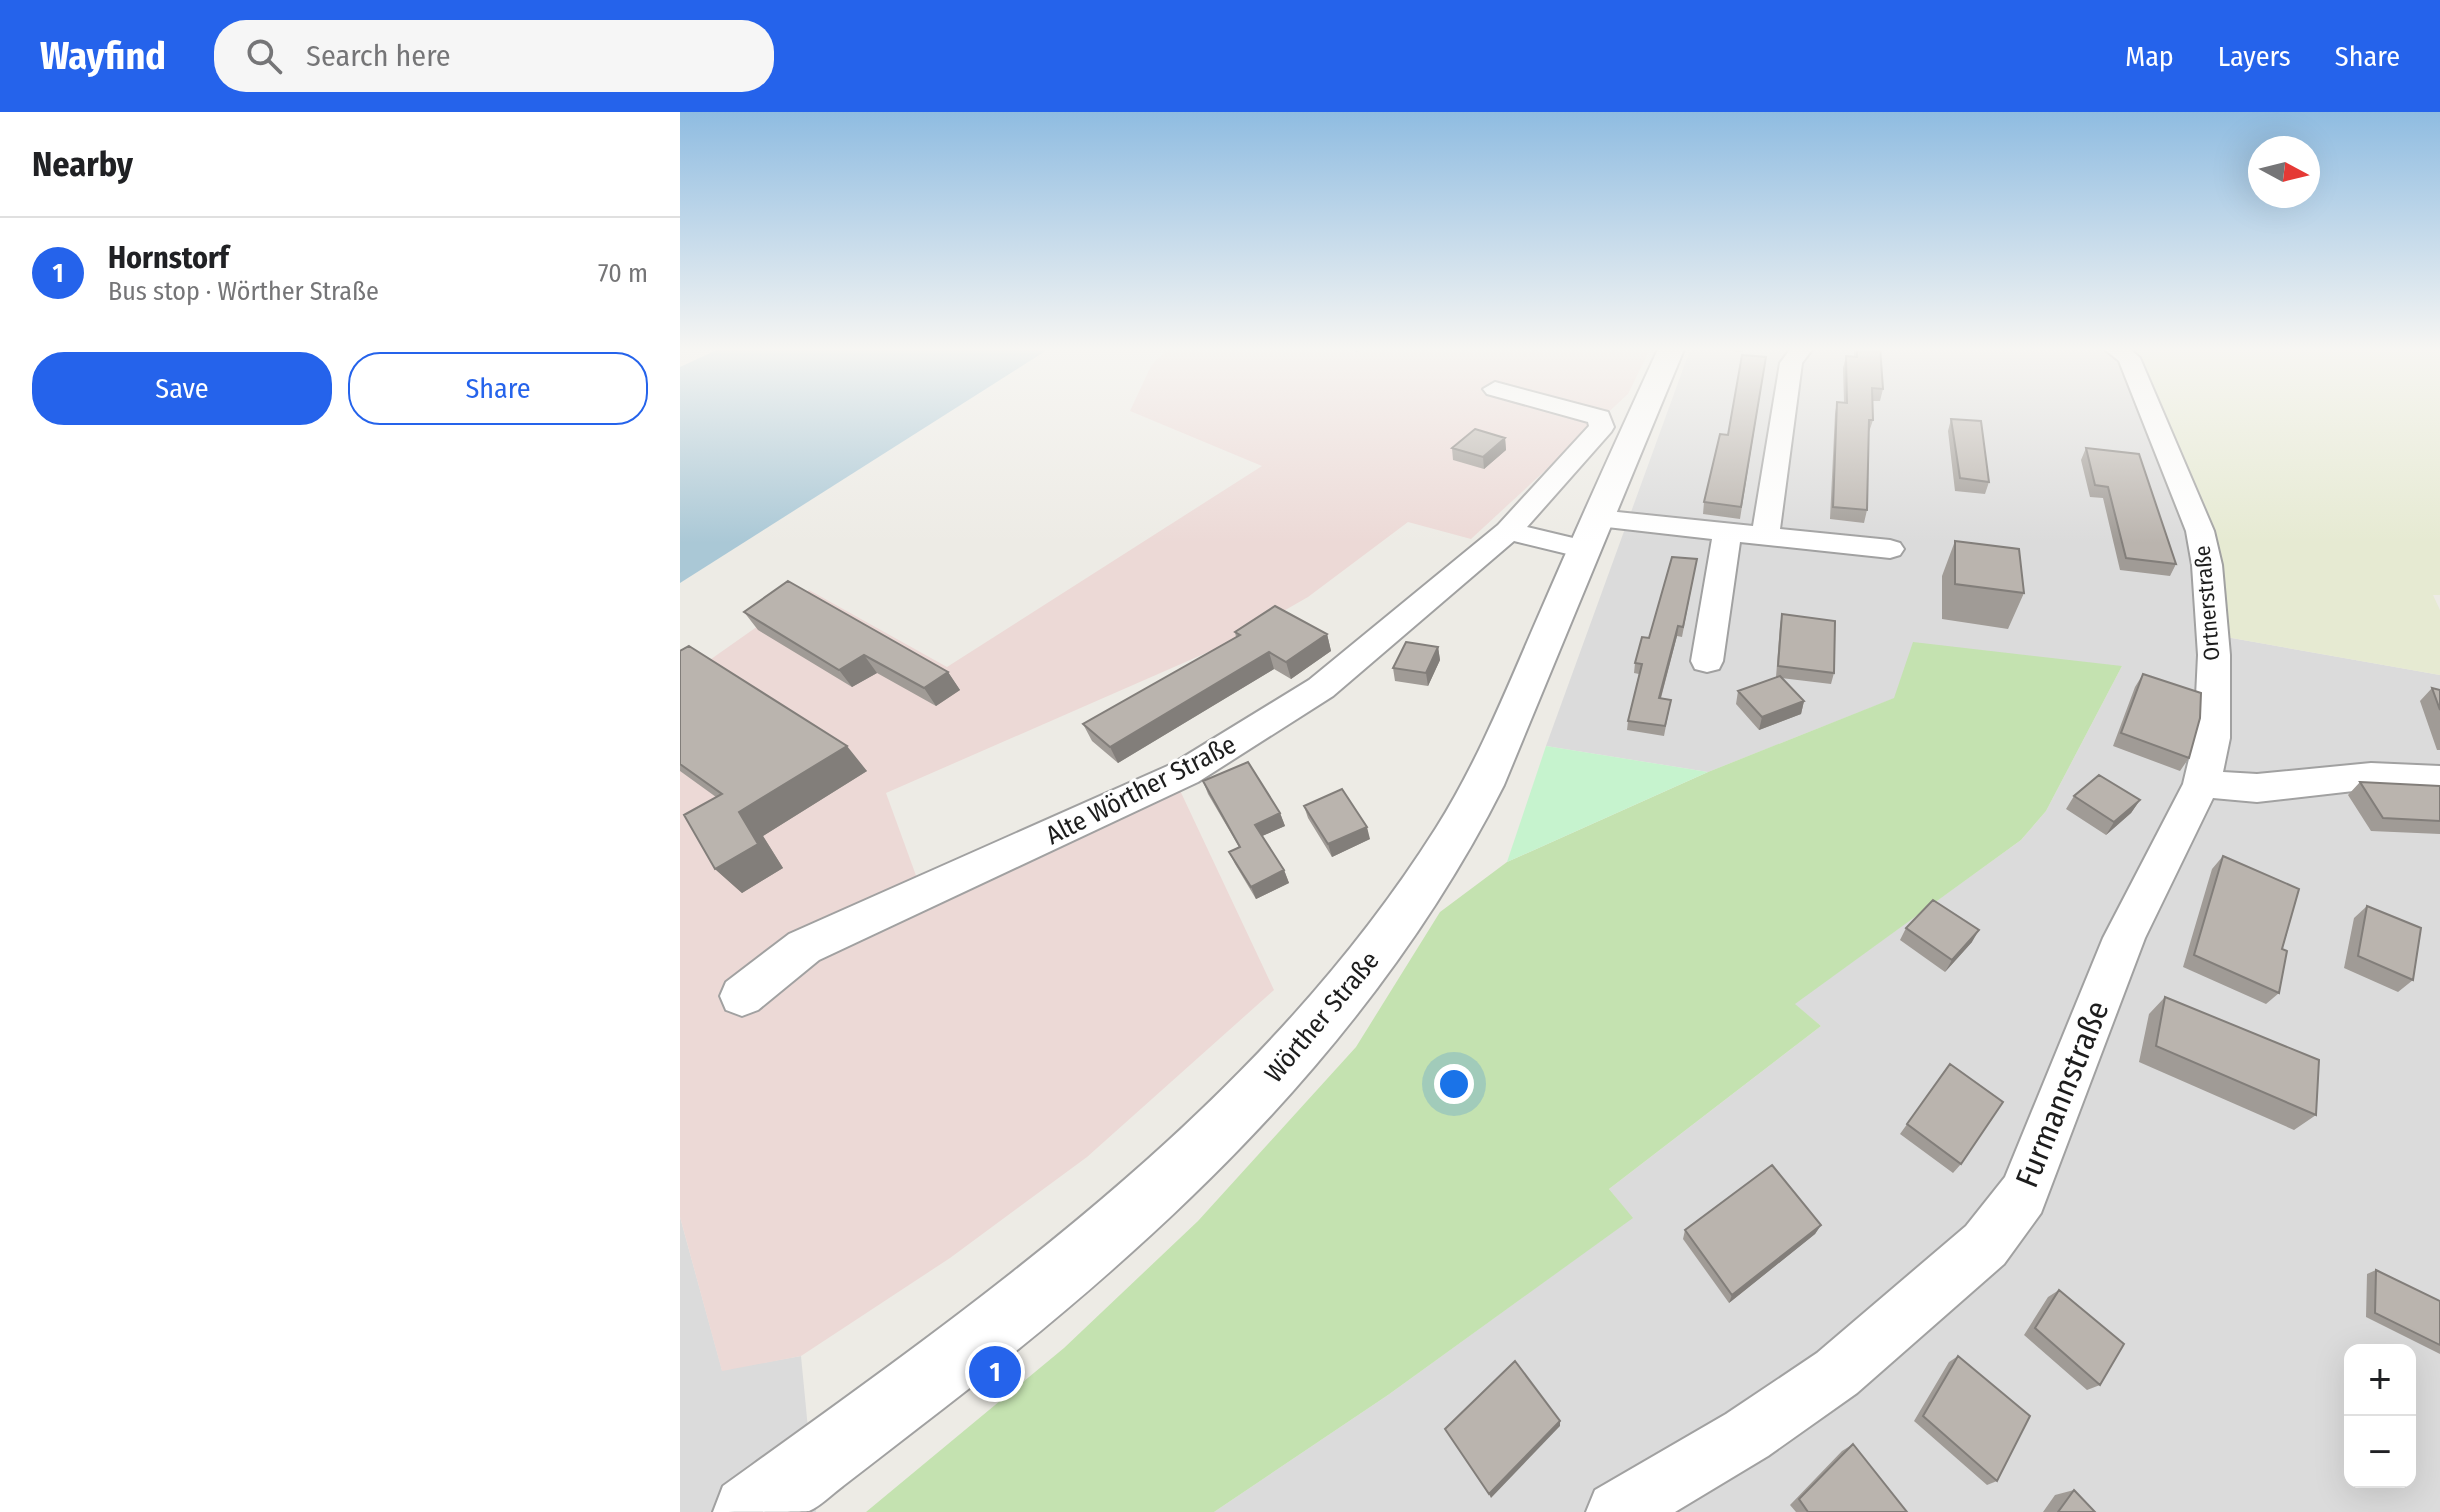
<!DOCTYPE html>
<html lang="en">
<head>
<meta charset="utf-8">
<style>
  body { margin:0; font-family:"Fira Sans Condensed",sans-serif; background:#f6f6f6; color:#202124 }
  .controls { position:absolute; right:24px; bottom:24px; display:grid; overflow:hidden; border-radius:16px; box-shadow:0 8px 32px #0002 }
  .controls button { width:72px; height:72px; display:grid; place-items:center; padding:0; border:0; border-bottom:2px solid #e0e0e0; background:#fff; color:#202124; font:40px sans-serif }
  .compass { position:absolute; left:1568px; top:24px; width:72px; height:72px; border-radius:50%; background:#fff; box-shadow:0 8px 32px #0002; rotate:97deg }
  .you { position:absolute; left:774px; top:972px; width:28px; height:28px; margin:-20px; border:6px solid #fff; border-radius:50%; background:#1a73e8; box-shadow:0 0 0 12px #1a73e833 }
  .badge { display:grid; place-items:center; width:52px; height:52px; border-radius:50%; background:#2563eb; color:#fff; font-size:26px; font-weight:700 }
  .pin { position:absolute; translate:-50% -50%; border:4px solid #fff; box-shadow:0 2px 8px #0006 }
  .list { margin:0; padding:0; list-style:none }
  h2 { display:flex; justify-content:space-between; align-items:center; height:104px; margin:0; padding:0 32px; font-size:34px }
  h2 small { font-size:26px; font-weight:400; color:#757577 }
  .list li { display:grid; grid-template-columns:52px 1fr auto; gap:24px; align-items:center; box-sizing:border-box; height:112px; padding:0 32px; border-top:2px solid #e0e0e0 }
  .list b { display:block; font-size:30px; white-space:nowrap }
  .list p { margin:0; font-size:26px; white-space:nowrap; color:#757577 }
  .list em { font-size:26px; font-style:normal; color:#757577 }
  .actions { display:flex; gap:16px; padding:24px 32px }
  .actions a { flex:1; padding:18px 0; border:2px solid #2563eb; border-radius:32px; text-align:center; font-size:28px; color:#2563eb }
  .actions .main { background:#2563eb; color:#fff }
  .icon { flex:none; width:44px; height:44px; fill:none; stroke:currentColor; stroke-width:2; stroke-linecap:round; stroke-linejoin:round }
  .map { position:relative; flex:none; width:1760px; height:1400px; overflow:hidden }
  header { display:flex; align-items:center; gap:48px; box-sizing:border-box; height:112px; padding:0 40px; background:#2563eb; color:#fff }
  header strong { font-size:38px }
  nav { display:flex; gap:44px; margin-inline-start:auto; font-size:28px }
  .search { width:560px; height:72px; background:#f6f6f6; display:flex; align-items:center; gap:20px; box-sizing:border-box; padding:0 28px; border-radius:32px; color:#757577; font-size:30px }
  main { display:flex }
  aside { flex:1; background:#fff }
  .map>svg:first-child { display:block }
</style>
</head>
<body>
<header>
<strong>Wayfind</strong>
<div class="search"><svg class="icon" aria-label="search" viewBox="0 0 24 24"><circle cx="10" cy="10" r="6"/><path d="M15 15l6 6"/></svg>Search here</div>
<nav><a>Map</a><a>Layers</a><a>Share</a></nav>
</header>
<main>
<aside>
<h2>Nearby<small></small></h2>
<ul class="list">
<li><span class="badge">1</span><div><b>Hornstorf</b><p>Bus stop · Wörther Straße</p></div><em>70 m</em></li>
</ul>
<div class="actions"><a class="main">Save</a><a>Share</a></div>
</aside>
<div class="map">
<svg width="1760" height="1400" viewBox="0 0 1760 1400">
  <rect width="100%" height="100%" fill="#edebe5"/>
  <path fill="#dbdbdb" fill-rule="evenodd" d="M 1011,235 L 1450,235 L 1494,333 L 1546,525 L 1760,563 L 1760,1400 L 534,1400 L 708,1283 L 952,1106 L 929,1077 L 1141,914 L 1114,892 L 1341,728 L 1366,699 L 1442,554 L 1215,586 L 1028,660 L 866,634 ZM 1670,1238 L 1730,1238 L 1730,1370 L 1670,1370 Z
    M 0,1105 L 42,1258 L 121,1244 L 136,1400 L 0,1400 Z"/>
  <path fill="#ecd9d6" d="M 489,235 L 971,235 L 948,282 L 791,427 L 728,410 L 628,485 L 542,534 L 206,681 L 246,791 L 496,670 L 594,878 L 407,1045 L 270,1146 L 121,1244 L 42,1259 L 0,1105 L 0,569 L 129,478 L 267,555 L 582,354 L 450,299 L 471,254 Z"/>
  <path fill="#e6ead2" d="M 1450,235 L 1760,235 L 1760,483 L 1753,483 L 1760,498 L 1760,563 L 1546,525 L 1528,409 Z"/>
  <path fill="#c4e2b0" d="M 1233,530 L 1442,554 L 1366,699 L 1341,728 L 1115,892 L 1141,914 L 929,1077 L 953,1106 L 708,1283 L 534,1400 L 186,1400 L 384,1236 L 518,1109 L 676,935 L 760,800 L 827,750 L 1028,660 L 1214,586 Z"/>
  <path fill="#c6f3ce" d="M 866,634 L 1028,660 L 827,750 Z"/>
  <path fill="#aac8d6" d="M 43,235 L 372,235 L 0,471 L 0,255 Z"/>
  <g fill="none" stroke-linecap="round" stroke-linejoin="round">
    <g stroke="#a1a1a1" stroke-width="4">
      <path id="minor" d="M 1112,235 L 1134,235 L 1122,251 L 1100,417 L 1210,428 L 1220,431 L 1224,437 L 1220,443 L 1210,446 L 1060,430 L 1043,549 L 1039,557 L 1027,560 L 1015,557 L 1011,549 L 1032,427 L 918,414 L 908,412 L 904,406 L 908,400 L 918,398 L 1073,414 L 1100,251 Z
        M 1422,235 L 1448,235 L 1460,246 L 1534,419 L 1542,453 L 1550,543 L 1550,626 L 1543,660 L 1577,662 L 1691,651 L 1760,654 L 1760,680 L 1691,677 L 1577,690 L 1533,686 L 1465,826 L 1361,1101 L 1324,1152 L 1177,1281 L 1088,1344 L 995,1400 L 906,1400 L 915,1378 L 1046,1302 L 1137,1241 L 1286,1114 L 1325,1065 L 1423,826 L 1503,672 L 1514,626 L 1518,543 L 1512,453 L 1506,419 L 1439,249 Z
        M 815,270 L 928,300 L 934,315 L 931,320 L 847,415 L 914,431 L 918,437 L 914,443 L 904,446 L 834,429 L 653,584 L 518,670 L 139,848 L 78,898 L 62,904 L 46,898 L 40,884 L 46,870 L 109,822 L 492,652 L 629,568 L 818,413 L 909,314 L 908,310 L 807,282 L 803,277 Z"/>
    </g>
    <g stroke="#a1a1a1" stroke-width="4">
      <path id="tertiary" d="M 979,235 L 1005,235 L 824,673 C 695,929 488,1123 264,1296 C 230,1322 197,1348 163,1374 C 153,1381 141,1394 129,1399 C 116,1400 52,1400 33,1400 L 43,1374 C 306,1185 580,994 756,716 C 799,648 829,571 861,498 C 899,410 939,322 979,235 Z"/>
    </g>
    <use href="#minor" fill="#fff" fill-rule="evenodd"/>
    <use href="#tertiary" fill="#fff" fill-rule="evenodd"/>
  </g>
  <path fill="#a09b96" d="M 661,235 L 684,235 L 677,240 Z
    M 1036,235 L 1064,235 L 1063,240 L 1035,237 Z
    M 1174,235 L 1200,235 L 1203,277 L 1200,289 L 1192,289 L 1193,308 L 1189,320 L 1187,398 L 1184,411 L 1150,407 L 1155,302 L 1157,290 L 1164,290 L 1163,256 L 1166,244 L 1174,245 Z
    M 1086,245 L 1060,407 L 1023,402 L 1024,390 L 1048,323 Z
    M 1271,307 L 1309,370 L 1305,382 L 1275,379 L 1268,319 Z
    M 825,326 L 826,338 L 804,357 L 773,348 L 772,336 Z
    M 1406,336 L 1496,452 L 1490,464 L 1440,458 L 1423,386 L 1410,385 L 1401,348 Z
    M 1275,429 L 1344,481 L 1328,517 L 1262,507 L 1262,464 Z
    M 1015,457 L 1002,525 L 997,524 L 981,586 L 991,588 L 984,624 L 947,618 L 948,609 L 959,562 L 954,561 L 955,551 L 969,526 Z
    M 64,500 L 268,560 L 280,578 L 256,594 L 197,561 L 172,575 L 78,518 Z
    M 1102,502 L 1154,561 L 1151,572 L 1101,566 L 1124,589 L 1121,602 L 1079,618 L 1056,592 L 1058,579 L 1097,565 L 1096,565 L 1100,513 Z
    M 555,520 L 647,522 L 651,539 L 611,567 L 594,557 L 438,651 L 412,629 L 403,612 L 556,525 Z
    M 758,535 L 760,548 L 748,574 L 715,569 L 713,556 Z
    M 0,539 L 187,659 L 83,724 L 103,756 L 62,781 L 35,757 L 36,685 L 0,659 Z
    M 1463,562 L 1509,646 L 1500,659 L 1433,634 L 1455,575 Z
    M 1752,576 L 1760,578 L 1760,638 L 1757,638 L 1740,589 Z
    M 523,669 L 600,701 L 605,714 L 582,724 L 604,758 L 609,771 L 576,787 L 555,752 L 549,740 L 559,735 L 528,682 Z
    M 1680,670 L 1760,674 L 1760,722 L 1691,719 L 1668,683 Z
    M 1394,684 L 1460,688 L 1451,701 L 1426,723 L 1386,697 Z
    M 624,694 L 690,727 L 652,745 L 628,706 Z
    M 1543,744 L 1599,881 L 1586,892 L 1503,855 L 1532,757 Z
    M 1687,794 L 1733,868 L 1718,880 L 1664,856 L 1674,806 Z
    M 1226,816 L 1292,830 L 1265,860 L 1220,828 Z
    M 1485,885 L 1636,1003 L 1614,1018 L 1459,950 L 1469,902 Z
    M 1270,952 L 1281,1052 L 1273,1061 L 1220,1022 Z
    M 1141,1113 L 1135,1122 L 1049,1191 L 1003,1127 L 1005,1118 Z
    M 1696,1158 L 1760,1189 L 1760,1242 L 1686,1205 L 1687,1162 Z
    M 1379,1178 L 1420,1273 L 1407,1278 L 1344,1223 L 1368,1185 Z
    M 1278,1244 L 1317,1369 L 1307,1373 L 1234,1309 L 1269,1250 Z
    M 1173,1332 L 1227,1400 L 1116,1400 L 1110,1393 L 1162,1339 Z
    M 1394,1378 L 1415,1400 L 1363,1400 L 1375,1383 Z"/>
  <path fill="#827e7a" d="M 825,326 L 826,338 L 804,357 L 803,345 Z
    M 998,514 L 997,524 L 978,596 L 979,586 Z
    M 647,522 L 651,539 L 611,567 L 606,550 Z
    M 758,535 L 760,548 L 748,574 L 746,561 Z
    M 589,540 L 594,557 L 438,651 L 430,635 Z
    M 184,543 L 197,561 L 172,575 L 159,558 Z
    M 268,560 L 280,578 L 256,594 L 244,576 Z
    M 1124,589 L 1121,602 L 1079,618 L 1082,605 Z
    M 167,634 L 187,659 L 83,724 L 103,756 L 62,781 L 35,757 L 59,700 Z
    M 1460,688 L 1451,701 L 1426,723 L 1434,710 Z
    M 600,701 L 605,714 L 580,725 L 575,713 Z
    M 687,715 L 690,727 L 652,745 L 648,732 Z
    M 604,758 L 609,771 L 576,787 L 571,775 Z
    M 1299,818 L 1292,830 L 1265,860 L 1272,848 Z
    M 1141,1113 L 1135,1122 L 1049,1191 L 1052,1183 Z
    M 880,1309 L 880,1314 L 811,1386 L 809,1382 Z"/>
  <path fill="#bab4ae" stroke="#827e7a" stroke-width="2" d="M 1177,235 L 1200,235 L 1203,277 L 1192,276 L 1193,308 L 1189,308 L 1187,398 L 1153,395 L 1157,290 L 1167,291 L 1166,244 L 1177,245 Z
    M 1062,243 L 1086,245 L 1061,395 L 1024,390 L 1040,322 L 1048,323 Z
    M 1271,307 L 1301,309 L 1309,370 L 1280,366 Z
    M 795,317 L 825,326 L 803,345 L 772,336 Z
    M 1406,336 L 1459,342 L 1496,452 L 1446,446 L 1428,375 L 1415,373 Z
    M 1275,429 L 1339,437 L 1344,481 L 1275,472 Z
    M 992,445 L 1017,447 L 1003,515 L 998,514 L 979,586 L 991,588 L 985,614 L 948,609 L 962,552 L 955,551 L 962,525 L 969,526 Z
    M 108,469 L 268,560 L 244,576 L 184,543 L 159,558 L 64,500 Z
    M 595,494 L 647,522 L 606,550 L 589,540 L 430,635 L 403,612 L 560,523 L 555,520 Z
    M 1102,502 L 1155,509 L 1154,561 L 1098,554 Z
    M 726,530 L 758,535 L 746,561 L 713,556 Z
    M 9,534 L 167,634 L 59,700 L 78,732 L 35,757 L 4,703 L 42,682 L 0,652 L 0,539 Z
    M 1463,562 L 1521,581 L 1520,606 L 1509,646 L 1441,621 Z
    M 1100,564 L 1124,589 L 1082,605 L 1058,579 Z
    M 1752,576 L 1760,578 L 1760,598 Z
    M 568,650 L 600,701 L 575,713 L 604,758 L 571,775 L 549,740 L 560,735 L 523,669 Z
    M 1419,663 L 1460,688 L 1434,710 L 1394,684 Z
    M 1680,670 L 1760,674 L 1760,709 L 1703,706 Z
    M 662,677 L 687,715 L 648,732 L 624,694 Z
    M 1543,744 L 1619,777 L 1602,837 L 1607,839 L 1599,881 L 1514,843 Z
    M 1253,788 L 1299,818 L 1272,848 L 1226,816 Z
    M 1687,794 L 1741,816 L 1733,868 L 1678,844 Z
    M 1485,885 L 1639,948 L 1636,1003 L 1476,934 Z
    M 1270,952 L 1323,990 L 1281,1052 L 1227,1012 Z
    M 1092,1053 L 1141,1113 L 1052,1183 L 1005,1118 Z
    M 1696,1158 L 1760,1189 L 1760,1233 L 1695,1201 Z
    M 1379,1178 L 1444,1232 L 1420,1273 L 1355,1216 Z
    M 1278,1244 L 1350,1304 L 1317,1369 L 1243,1304 Z
    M 835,1249 L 880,1309 L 809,1382 L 765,1317 Z
    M 1173,1332 L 1227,1400 L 1128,1400 L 1119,1387 Z
    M 1394,1378 L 1415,1400 L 1378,1400 Z"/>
  <linearGradient id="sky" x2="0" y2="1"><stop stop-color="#8fbce1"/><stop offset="0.55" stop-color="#f7f6f3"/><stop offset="1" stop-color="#f7f6f3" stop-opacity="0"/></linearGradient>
  <rect width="1760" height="431" fill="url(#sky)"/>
  <g text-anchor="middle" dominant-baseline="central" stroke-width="6" stroke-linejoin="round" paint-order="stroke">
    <g font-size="22" fill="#1d1d1d" stroke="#fff">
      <text transform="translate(1527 491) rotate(-95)">Ortnerstraße</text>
    </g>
    <g font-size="26" fill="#1d1d1d" stroke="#fff">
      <text transform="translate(461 678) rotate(-27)">Alte Wörther Straße</text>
      <text transform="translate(642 905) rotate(-50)">Wörther Straße</text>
    </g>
    <g font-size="32" fill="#1d1d1d" stroke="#fff">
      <text transform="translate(1382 982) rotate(-68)">Furmannstraße</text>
    </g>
  </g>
</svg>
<div class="controls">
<button>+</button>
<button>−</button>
</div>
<svg class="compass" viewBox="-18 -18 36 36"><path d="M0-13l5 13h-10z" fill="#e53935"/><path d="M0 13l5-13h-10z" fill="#757577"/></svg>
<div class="you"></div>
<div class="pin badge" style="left:315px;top:1260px">1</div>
</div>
</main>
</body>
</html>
